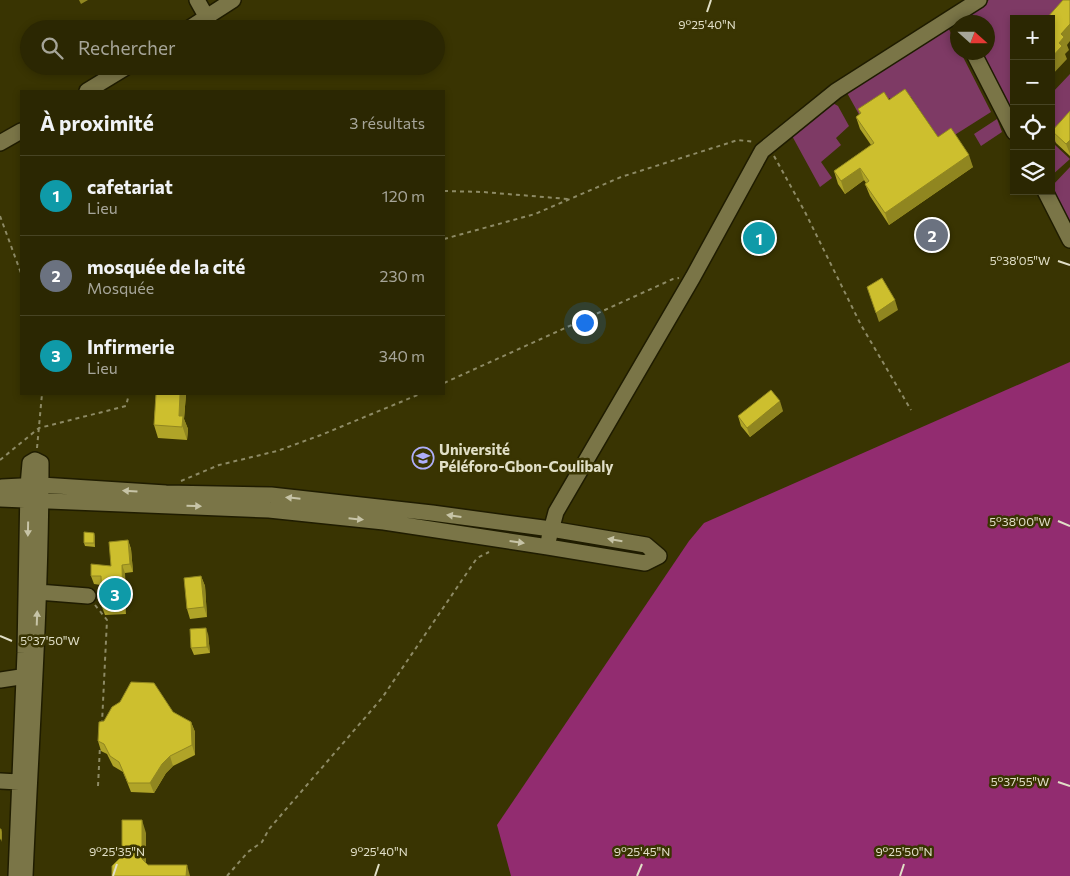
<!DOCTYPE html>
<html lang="fr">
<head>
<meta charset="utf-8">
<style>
  body { margin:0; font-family:Commissioner,sans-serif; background:#373311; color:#f1f3f6 }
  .controls { position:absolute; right:15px; top:15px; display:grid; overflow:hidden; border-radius:0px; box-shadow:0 2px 8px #0003 }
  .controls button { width:45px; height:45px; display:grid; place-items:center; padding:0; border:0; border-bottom:1px solid #474424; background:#2b2702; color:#f1f3f6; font:25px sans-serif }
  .compass { position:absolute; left:950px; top:15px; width:45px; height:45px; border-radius:50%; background:#2b2702; box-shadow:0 2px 8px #0003; rotate:111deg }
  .you { position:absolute; left:584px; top:322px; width:18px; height:18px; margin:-12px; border:4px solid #fff; border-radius:50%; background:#1a73e8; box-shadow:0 0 0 8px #1a73e833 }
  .badge { display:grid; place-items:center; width:32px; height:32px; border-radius:50%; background:#aeaefa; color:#fff; font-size:16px; font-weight:700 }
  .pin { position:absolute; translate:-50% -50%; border:2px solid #fff; box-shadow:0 1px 5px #0006 }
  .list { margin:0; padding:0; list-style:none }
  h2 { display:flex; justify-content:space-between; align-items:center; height:65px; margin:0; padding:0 20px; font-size:21px }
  h2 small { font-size:16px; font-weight:400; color:#a6a599 }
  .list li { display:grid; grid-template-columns:32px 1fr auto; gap:15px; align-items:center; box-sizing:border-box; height:80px; padding:0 20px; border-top:1px solid #474424 }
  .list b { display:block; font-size:19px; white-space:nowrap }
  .list p { margin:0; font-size:16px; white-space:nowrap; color:#a6a599 }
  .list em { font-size:16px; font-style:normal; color:#a6a599 }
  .icon { flex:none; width:28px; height:28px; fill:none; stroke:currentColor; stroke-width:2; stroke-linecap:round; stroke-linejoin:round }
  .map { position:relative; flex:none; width:1070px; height:876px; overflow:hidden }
  .search { position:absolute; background:#2b2702; box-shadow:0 2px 8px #0003; left:20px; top:20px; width:425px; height:55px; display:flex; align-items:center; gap:12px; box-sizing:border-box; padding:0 18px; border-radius:28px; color:#a6a599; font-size:19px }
  .panel { position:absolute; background:#2b2702; box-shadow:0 2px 8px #0003; left:20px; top:90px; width:425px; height:305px; border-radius:0px }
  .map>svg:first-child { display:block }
</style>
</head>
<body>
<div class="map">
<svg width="1070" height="876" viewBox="0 0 1070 876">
  <rect width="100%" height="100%" fill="#393402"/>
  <path fill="#7e3a65" d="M 989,0 L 1070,0 L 1051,19 L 1014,19 L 1014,122 L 975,53 L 988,52 L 988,22 L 961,22 L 961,18 Z
    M 947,25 L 957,46 L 958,52 L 961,53 L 991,112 L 942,143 L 911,97 L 895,107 L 890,98 L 861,118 L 846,91 Z
    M 1070,74 L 1070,125 L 1054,144 L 1070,159 L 1051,176 L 1051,94 Z
    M 831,102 L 838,106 L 849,126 L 836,138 L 841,145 L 821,162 L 832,178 L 820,187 L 791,134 Z
    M 997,119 L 1002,132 L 981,146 L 974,134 Z
    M 1070,167 L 1070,234 L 1051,187 Z"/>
  <path fill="#922c70" d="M 1070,362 L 1070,876 L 511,876 L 497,825 L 689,541 L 704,523 Z"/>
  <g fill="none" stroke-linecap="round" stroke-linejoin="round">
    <g stroke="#1f1c00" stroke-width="18">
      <path id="minor" d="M 197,0 L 206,16
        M 188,29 L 233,0
        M 973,52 L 1014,132
        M 87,91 L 128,66
        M 0,143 L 21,131
        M 1045,191 L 1070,240
        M 0,488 L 2,487 L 41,485 L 166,493 L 271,495 L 432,513 L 551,529 L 646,545 L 659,556 L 645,563 L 548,547 L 384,522 L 269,510 L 0,499
        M 549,538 L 556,512 L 693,277 L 762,151 L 836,91 L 979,0
        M 38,592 L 88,596
        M 0,680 L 33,675
        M 0,781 L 19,782
        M 16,876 L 25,653 L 28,486 L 30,463 L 35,460 L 41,463 C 41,601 31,738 25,876"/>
    </g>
    <path stroke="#8d8a65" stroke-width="2" stroke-dasharray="4 4" stroke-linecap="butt" d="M 774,156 L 805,212 L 861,325 L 911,410
      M 444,191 L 483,192 L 568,199
      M 0,216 L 21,273
      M 444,239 L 535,214 L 621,177 L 738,140 L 755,142
      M 444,383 L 673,279 L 679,278
      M 37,448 L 42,394
      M 0,460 L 39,428 L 126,406 L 129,394
      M 181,481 L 219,465 L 277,451 L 321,435 L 420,394
      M 95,605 L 107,620 L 102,723
      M 98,786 L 100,746
      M 227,876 L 248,852 L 262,842 L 269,829 L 382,698 L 477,558 L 489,552"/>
    <use href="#minor" stroke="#7a7547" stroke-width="15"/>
  </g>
  <path fill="#b0a428" d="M 889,100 L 938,137 L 973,167 L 889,225 L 870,196 L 865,184 L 866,183 L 864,180 L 845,194 L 838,184 L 834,171 L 871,145 L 860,129 L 856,117 L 860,114 L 858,109 Z
    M 1070,111 L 1070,156 L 1056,143 L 1052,131 Z
    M 761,221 L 763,227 L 766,247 L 756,249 L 753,243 Z
    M 918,227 L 941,230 L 944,236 L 928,246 L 921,234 Z
    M 156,394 L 186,394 L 184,419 L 188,429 L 187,440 L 158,438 L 154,425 Z
    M 783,411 L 750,437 L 741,426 L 738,416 Z
    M 95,536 L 95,547 L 85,546 L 84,543 Z
    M 128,540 L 131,549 L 133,572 L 125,573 L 126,614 L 105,615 L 102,607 L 101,585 L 94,584 L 91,576 L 111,566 Z
    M 201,576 L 205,586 L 207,617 L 190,619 L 187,609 Z
    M 208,634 L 210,653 L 194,655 L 191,648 Z
    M 173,712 L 191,722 L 195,732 L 195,755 L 173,766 L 166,773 L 154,793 L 131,792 L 123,772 L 113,766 L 107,754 L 101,751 L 98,741 Z"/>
  <path fill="#908620" d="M 79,0 L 88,0 L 81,4 Z
    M 1070,24 L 1070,41 L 1067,45 L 1069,50 L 1065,54 L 1067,59 L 1051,76 L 1051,58 L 1059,43 L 1061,34 Z
    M 1070,140 L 1070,154 L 1066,144 Z
    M 969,155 L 973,167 L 889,225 L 885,213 Z
    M 860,168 L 864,180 L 845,194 L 841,181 Z
    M 761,221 L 763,227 L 766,247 L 764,241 Z
    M 895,300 L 898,310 L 879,322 L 876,313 Z
    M 180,394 L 186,394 L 184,419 L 188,429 L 187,440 L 179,416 Z
    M 780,401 L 783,411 L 750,437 L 747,428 Z
    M 94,533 L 95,536 L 95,547 L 94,543 Z
    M 128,540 L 131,549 L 133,572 L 130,564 Z
    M 122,565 L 125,573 L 126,614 L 123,606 Z
    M 201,576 L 205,586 L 207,617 L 204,607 Z
    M 206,628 L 208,634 L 210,653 L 207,647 Z
    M 191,722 L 195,732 L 195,755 L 192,745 Z
    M 170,756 L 173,766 L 166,773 L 154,793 L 150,783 L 162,764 Z
    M 142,820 L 146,833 L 146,871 L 142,859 Z
    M 1,829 L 2,832 L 2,842 L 1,839 Z
    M 187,865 L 190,876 L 186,876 Z"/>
  <path fill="#cdbf2e" stroke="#908620" d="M 1063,0 L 1070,0 L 1070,24 L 1061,34 L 1064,37 L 1059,43 L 1062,46 L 1051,58 L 1051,19 L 1046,19 Z
    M 905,89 L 938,137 L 951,128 L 969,155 L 885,213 L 865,184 L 869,181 L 860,168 L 841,181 L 834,171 L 874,143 L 856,117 L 861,113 L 858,109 L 884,92 L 889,100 Z
    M 1070,111 L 1070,140 L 1066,144 L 1052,131 Z
    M 934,218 L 941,230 L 926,239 L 918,227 Z
    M 761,221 L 764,241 L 753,243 L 750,222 Z
    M 882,278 L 895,300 L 876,313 L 867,287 Z
    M 771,390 L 780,401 L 747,428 L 738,416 Z
    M 156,394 L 180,394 L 179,416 L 183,416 L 182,427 L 154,425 Z
    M 84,532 L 94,533 L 94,543 L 84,543 Z
    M 128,540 L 130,564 L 122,565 L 123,606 L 102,607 L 101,576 L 91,576 L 91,564 L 111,566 L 109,542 Z
    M 201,576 L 204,607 L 187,609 L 184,578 Z
    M 206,628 L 207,647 L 191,648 L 190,629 Z
    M 131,682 L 154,683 L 173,712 L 191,722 L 192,745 L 170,756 L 162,764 L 150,783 L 128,783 L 119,762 L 110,756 L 104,744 L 98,741 L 99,722 L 104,721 L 112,707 L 120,702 Z
    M 122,820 L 142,820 L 142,859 L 148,865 L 187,865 L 186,876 L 112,876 L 112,866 L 122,856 Z
    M 0,829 L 1,829 L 1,839 L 0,839 Z"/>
  <defs><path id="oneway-solid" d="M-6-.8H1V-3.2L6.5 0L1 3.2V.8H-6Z" transform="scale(1.25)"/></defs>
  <g fill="#c7c4a7">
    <use href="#oneway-solid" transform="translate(130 491) rotate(-177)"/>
    <use href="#oneway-solid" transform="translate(293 498) rotate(-174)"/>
    <use href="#oneway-solid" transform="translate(194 506) rotate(2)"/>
    <use href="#oneway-solid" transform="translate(454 516) rotate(-172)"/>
    <use href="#oneway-solid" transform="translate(356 519) rotate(6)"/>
    <use href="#oneway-solid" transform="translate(28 529) rotate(91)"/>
    <use href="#oneway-solid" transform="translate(615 540) rotate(-170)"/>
    <use href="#oneway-solid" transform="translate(517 542) rotate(8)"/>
    <use href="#oneway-solid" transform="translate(37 618) rotate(-88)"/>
  </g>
  <path fill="none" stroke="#e1dfc7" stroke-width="2" d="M 707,12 L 711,0M 1058,261 L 1070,265M 1058,521 L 1070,526M 0,636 L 12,641M 1058,782 L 1070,786M 113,876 L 117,864M 375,876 L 379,864M 637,876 L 642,864M 900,876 L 904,864"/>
  <defs>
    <g id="university-ring" transform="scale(1.125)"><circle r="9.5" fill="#393402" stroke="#aeaefa" stroke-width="1.5"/><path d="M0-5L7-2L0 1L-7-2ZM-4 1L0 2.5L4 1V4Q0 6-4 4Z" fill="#aeaefa"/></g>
  </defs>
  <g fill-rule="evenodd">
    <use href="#university-ring" x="423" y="458"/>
  </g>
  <g text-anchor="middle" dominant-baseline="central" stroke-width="5" stroke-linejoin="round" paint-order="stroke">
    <g font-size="15" font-weight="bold" fill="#e1dfc7" stroke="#393402" text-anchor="start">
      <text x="439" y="449">Université<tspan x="439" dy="17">Péléforo-Gbon-Coulibaly</tspan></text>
    </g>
  </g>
  <g font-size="12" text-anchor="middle" fill="#e1dfc7" stroke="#393402" stroke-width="5" stroke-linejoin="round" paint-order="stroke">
    <text x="707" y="29">9°25'40"N</text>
    <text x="1020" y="265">5°38'05"W</text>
    <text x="1020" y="526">5°38'00"W</text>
    <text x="50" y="645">5°37'50"W</text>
    <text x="1020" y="786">5°37'55"W</text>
    <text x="117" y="856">9°25'35"N</text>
    <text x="379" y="856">9°25'40"N</text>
    <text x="642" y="856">9°25'45"N</text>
    <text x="904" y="856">9°25'50"N</text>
  </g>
</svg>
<div class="controls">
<button>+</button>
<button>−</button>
<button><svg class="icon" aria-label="locate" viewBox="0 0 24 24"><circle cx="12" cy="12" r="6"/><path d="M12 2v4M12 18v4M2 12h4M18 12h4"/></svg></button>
<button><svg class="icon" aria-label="layers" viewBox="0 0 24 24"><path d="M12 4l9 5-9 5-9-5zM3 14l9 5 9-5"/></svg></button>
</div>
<svg class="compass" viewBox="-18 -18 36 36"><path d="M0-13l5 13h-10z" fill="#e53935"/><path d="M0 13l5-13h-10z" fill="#a6a599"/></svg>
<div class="you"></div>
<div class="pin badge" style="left:759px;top:238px;background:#0f9aa8">1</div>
<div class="pin badge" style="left:932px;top:235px;background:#6b7280">2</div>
<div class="pin badge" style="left:115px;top:594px;background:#0f9aa8">3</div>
<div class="search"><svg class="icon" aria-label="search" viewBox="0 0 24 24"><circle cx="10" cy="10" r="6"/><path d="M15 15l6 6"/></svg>Rechercher</div>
<section class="panel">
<h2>À proximité<small>3 résultats</small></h2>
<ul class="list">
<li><span class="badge" style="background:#0f9aa8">1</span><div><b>cafetariat</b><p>Lieu</p></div><em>120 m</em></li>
<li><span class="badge" style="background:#6b7280">2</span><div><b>mosquée de la cité</b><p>Mosquée</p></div><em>230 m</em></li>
<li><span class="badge" style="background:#0f9aa8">3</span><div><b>Infirmerie</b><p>Lieu</p></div><em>340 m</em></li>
</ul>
</section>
</div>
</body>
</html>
